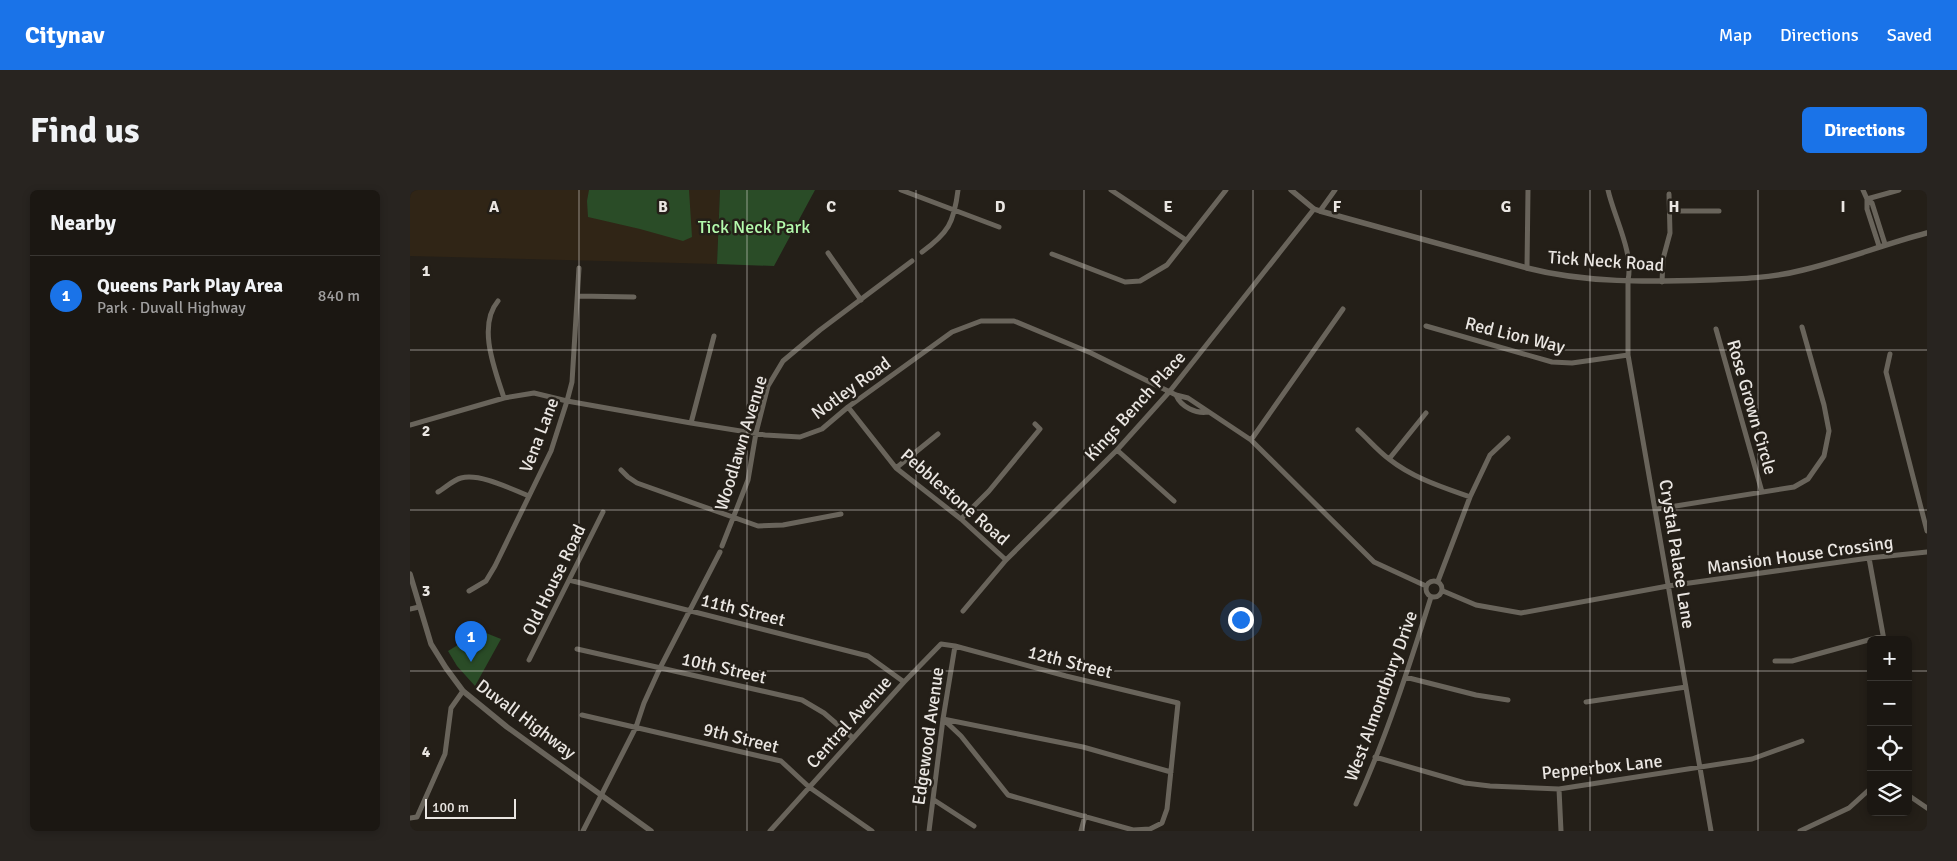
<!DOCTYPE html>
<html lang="en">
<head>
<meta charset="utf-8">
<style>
  body { margin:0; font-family:Signika,sans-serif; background:#282420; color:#f1f3f6 }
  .controls { position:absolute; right:15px; bottom:15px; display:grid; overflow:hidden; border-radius:8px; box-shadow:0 2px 8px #0003 }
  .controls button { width:45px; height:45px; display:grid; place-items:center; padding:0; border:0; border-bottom:1px solid #393632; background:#1b1712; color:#f1f3f6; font:25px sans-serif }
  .scale { position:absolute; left:15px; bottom:12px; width:91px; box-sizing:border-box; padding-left:5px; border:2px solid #eae6e2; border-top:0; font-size:14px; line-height:18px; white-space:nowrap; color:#eae6e2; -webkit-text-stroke:4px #241f18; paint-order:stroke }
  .you { position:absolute; left:830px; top:429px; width:18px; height:18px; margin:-12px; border:4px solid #fff; border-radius:50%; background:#1a73e8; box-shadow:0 0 0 8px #1a73e833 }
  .badge { display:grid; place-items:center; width:32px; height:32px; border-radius:50%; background:#1a73e8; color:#fff; font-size:16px; font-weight:700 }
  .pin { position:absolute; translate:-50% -41px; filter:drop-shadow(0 1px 2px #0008) }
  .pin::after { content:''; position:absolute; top:26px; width:18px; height:15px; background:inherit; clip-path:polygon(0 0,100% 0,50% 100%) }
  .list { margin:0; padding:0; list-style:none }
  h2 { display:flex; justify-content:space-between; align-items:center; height:65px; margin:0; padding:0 20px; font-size:21px }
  h2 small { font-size:16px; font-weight:400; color:#a09f9f }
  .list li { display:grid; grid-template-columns:32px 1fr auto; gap:15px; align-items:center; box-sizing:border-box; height:80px; padding:0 20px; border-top:1px solid #393632 }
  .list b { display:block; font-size:19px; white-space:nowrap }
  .list p { margin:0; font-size:16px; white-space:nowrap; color:#a09f9f }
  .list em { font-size:16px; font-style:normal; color:#a09f9f }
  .icon { flex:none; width:28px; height:28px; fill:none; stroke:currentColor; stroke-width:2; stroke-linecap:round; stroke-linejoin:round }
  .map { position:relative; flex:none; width:1517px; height:641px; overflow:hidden; border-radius:8px }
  header { display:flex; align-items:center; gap:30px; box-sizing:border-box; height:70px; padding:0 25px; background:#1a73e8; color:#fff }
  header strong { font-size:24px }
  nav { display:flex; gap:28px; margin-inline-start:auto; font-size:18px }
  .intro { display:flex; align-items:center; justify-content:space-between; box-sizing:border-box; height:120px; padding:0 30px }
  h1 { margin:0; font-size:35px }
  .button { padding:12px 22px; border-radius:8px; background:#1a73e8; color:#fff; font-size:18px; font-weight:700 }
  main { display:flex; gap:30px; padding:0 30px }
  aside { flex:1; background:#1b1712; border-radius:8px; box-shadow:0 2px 8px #0003 }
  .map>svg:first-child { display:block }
</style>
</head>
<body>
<header>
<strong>Citynav</strong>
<nav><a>Map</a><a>Directions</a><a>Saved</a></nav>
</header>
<div class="intro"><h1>Find us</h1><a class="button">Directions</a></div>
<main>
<aside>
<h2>Nearby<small></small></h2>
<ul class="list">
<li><span class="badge">1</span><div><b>Queens Park Play Area</b><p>Park · Duvall Highway</p></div><em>840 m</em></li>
</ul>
</aside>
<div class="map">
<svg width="1517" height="641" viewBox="0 0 1517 641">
  <rect width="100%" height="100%" fill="#241f18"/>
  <path fill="#302516" d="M 0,0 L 310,0 L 307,74 L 0,66 Z"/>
  <path fill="#2a4c27" d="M 179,0 L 279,0 L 282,47 L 273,51 L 230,39 L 178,27 L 177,11 Z
    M 310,0 L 405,0 L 364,76 L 307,74 Z
    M 71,441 L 91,449 L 65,496 L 47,476 L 38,461 Z"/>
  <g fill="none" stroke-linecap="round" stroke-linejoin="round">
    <path stroke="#69645b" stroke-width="5" d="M 491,0 L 589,37
      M 701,0 L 776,50
      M 1198,0 C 1204,27 1224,63 1218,90 L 1218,165 L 1301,641
      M 1453,0 L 1457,9 L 1462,13 L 1475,54
      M 1457,9 L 1457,19 L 1469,56
      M 1457,9 L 1489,0
      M 910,21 L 925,0
      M 1260,21 L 1309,21
      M 512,62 C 538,43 544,33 548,0
      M 418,63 L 451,110
      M 642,64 L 715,92 L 730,91 L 757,75 L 816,0
      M 1117,78 L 1118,0
      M 1252,92 L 1253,69 L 1260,43 L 1259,4
      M 168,106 L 224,107
      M 88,111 C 67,136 85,180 94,208
      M 1016,136 L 1142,172 L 1162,173 L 1218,165
      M 1306,139 L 1352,302
      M 1480,164 L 1476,182 L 1517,341
      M 766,205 C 771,217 786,224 798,222
      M 438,217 L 486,278 L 551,329 L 596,370
      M 281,233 L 304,146
      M 0,235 L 94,208 L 124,203 L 157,211 L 281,233 L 355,245 L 390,247 L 412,239 L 438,217 L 542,142 L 571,131 L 604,131 L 681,163 L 766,205 L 778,208 L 841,250 L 964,372 L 1016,396
      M 948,240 C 959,250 968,261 979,269 C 1003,288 1032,297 1060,307
      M 841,250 L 933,119
      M 707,260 L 764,311
      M 979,269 L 1016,223
      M 486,278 L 528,244
      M 211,280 L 218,287 L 227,293 L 348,336 L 373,335 L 431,324
      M 28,302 C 35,298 43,290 51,288 C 70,283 101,299 119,306
      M 1247,319 L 1384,297 L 1398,289 L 1414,266 L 1419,241 L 1414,215 L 1392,137
      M 551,329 L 579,301 L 630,239 L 625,234
      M 312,356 L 338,290 L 346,243 L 358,196 L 373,171 L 410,140 L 502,71
      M 1459,368 L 1474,450
      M 159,390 L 458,466 L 494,492
      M1016 399a8 8 0 1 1 16 0a8 8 0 1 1-16 0Z
      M 1028,391 L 1060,307 L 1080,265 L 1098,248
      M 59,401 L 76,391 L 85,376 L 141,261 L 157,211 L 162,192 L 169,78
      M 1033,401 L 1066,415 L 1111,423 L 1258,396 L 1459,368 L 1517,362
      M 0,419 L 9,417
      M 553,421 L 596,370 L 707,260 L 760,201 L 904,19
      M 167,459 L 392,510 L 414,523 L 443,548
      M 119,470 L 193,322
      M 1365,471 L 1382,471 L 1473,446
      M 995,487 L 1066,505 L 1098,510
      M 1176,512 L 1276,497
      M 172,525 L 371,571 L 399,597 L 462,641
      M 533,529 L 673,557 L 761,582
      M 965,567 L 1055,593 L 1080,596 L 1149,599 L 1342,569 L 1392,551
      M 1149,599 L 1151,641
      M 1498,605 L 1517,618
      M 524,610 L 564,636
      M 946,614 C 976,548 999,477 1021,407
      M 0,628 L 7,627 L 35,564 L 41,518 L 53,501
      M 173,641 L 226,537 L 234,513 L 250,478 L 310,362
      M 360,641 L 494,492 L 531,454 L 545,456 L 656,486 L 768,513 L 757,619 L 752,633 L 740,639 L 723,640 L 598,605 L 551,546 L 533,529
      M 519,641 L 533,529 L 545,456
      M 671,641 L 675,626
      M 1390,641 L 1439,618 L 1461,598"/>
    <path stroke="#69645b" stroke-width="5.5" d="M 881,0 L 904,19 L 910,21 L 1117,78 C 1175,93 1238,92 1298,90 C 1330,89 1362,88 1393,80 C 1435,70 1475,54 1517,43
      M 0,384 L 21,454 L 36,478 L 53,501 L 97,537 L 241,641"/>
  </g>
  <path fill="none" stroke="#eae6e2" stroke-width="1" stroke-opacity="0.55" d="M 169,0 L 169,641M 337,0 L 337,641M 506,0 L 506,641M 674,0 L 674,641M 843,0 L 843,641M 1011,0 L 1011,641M 1180,0 L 1180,641M 1348,0 L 1348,641M 0,160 L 1517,160M 0,320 L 1517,320M 0,481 L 1461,481M 1498,481 L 1517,481"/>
  <g text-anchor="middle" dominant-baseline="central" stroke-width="5" stroke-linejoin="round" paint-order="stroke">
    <g font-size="18" fill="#b4faad" stroke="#241f18">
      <text x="344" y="37">Tick Neck Park</text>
    </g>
    <g font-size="18" fill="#eae6e2" stroke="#241f18">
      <text transform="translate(1196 71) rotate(4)">Tick Neck Road</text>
      <text transform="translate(1105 145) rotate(14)">Red Lion Way</text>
      <text transform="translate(441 198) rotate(-36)">Notley Road</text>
      <text transform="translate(725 216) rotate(-48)">Kings Bench Place</text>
      <text transform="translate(1342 217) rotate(74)">Rose Grown Circle</text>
      <text transform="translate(129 245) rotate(-69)">Vena Lane</text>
      <text transform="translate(331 253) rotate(-73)">Woodlawn Avenue</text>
      <text transform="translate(545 307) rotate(41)">Pebblestone Road</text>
      <text transform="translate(1267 364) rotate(81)">Crystal Palace Lane</text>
      <text transform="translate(1390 365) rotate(-8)">Mansion House Crossing</text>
      <text transform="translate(144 390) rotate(-64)">Old House Road</text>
      <text transform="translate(333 420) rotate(14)">11th Street</text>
      <text transform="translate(660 472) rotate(14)">12th Street</text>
      <text transform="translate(314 478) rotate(13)">10th Street</text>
      <text transform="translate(971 506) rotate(-70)">West Almondbury Drive</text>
      <text transform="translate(116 529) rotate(37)">Duvall Highway</text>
      <text transform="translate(439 532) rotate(-48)">Central Avenue</text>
      <text transform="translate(518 546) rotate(-82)">Edgewood Avenue</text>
      <text transform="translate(331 548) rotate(14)">9th Street</text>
      <text transform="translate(1192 577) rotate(-6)">Pepperbox Lane</text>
    </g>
  </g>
  <g font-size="16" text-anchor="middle" font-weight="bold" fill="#eae6e2" stroke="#241f18" stroke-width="5" stroke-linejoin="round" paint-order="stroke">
    <text x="84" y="22">A</text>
    <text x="253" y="22">B</text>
    <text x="421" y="22">C</text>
    <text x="590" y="22">D</text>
    <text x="758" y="22">E</text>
    <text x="927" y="22">F</text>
    <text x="1096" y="22">G</text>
    <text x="1264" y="22">H</text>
    <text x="1433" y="22">I</text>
    <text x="16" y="86">1</text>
    <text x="16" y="246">2</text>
    <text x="16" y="406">3</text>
    <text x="16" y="567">4</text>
  </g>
</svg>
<div class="controls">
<button>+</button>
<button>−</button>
<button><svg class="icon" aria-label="locate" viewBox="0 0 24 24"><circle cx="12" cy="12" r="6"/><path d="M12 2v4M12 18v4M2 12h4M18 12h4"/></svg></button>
<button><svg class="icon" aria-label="layers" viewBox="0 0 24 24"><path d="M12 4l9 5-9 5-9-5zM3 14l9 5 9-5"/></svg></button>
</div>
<div class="scale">100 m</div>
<div class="you"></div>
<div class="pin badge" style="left:61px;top:472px">1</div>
</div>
</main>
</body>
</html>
